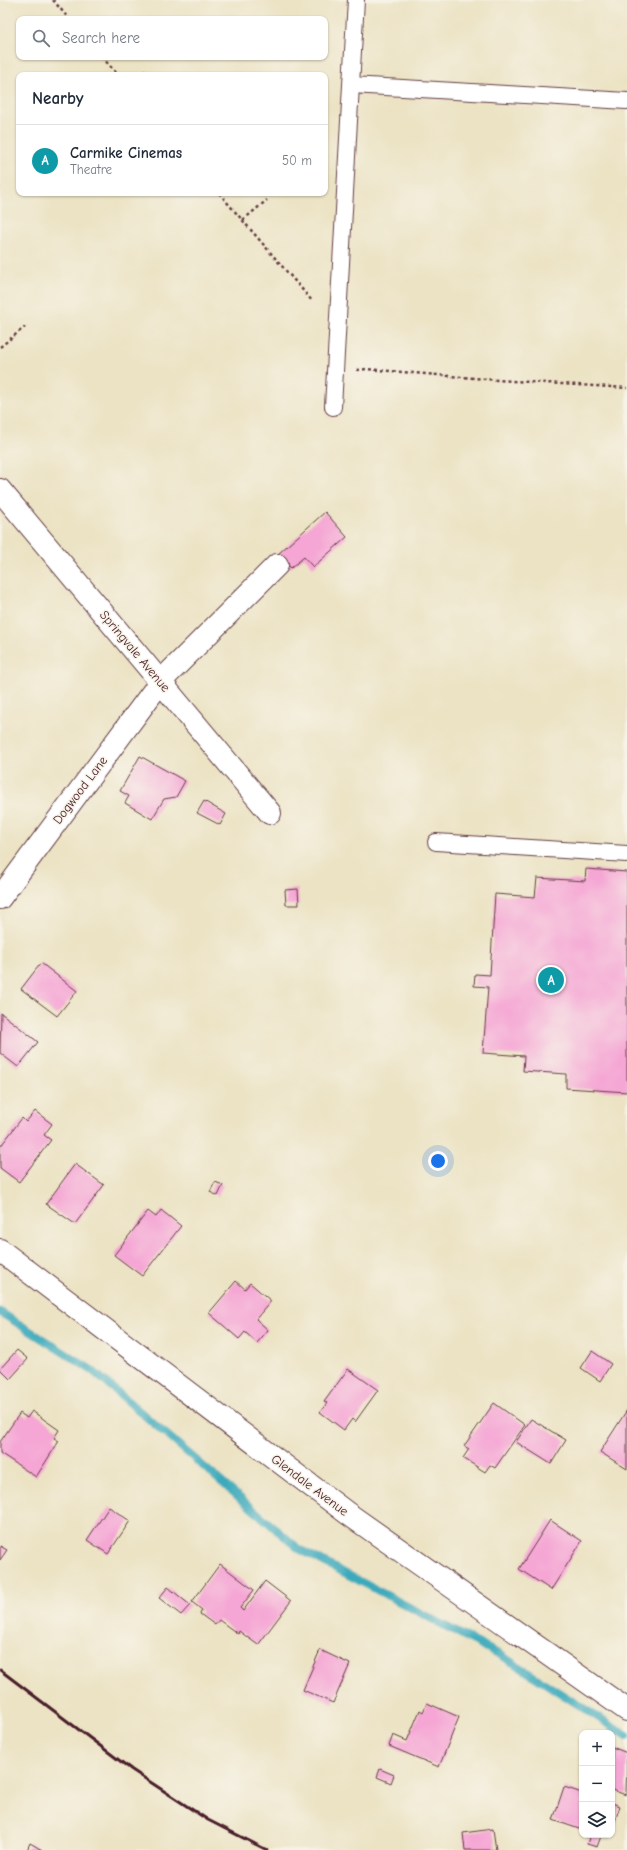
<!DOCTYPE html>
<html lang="en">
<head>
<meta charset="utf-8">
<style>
  body { margin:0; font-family:"Comic Neue",sans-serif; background:#f6f6f7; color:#1f2937 }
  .controls { position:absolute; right:12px; bottom:12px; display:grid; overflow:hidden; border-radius:8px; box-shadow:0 1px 3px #0004 }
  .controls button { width:36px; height:36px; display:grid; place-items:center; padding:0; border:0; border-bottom:1px solid #e0e1e3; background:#fff; color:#1f2937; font:20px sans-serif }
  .you { position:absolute; left:438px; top:1161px; width:14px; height:14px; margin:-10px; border:3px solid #fff; border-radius:50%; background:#1a73e8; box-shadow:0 0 0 6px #1a73e833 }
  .badge { display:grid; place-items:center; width:26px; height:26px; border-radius:50%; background:#c8321e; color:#fff; font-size:13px; font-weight:700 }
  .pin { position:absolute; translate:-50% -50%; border:2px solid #fff; box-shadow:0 1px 4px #0006 }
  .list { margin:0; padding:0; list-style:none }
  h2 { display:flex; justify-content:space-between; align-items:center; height:52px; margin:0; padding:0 16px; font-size:17px }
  h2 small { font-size:13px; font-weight:400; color:#747a83 }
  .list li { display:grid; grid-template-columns:26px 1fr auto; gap:12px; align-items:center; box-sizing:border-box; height:72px; padding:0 16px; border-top:1px solid #e0e1e3 }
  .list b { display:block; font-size:15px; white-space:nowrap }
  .list p { margin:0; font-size:13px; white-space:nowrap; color:#747a83 }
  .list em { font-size:13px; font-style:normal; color:#747a83 }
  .icon { flex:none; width:22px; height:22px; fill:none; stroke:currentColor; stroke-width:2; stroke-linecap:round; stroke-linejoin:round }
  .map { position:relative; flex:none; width:627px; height:1850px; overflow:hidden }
  .search { position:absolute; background:#fff; box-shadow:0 1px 3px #0004; left:16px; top:16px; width:312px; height:44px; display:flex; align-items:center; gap:10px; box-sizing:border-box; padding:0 14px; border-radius:8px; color:#747a83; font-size:15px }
  .panel { position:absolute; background:#fff; box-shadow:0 1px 3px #0004; left:16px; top:72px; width:312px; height:124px; border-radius:8px }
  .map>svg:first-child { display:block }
</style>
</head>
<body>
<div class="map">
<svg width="627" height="1850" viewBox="0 0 627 1850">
  <rect width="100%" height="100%" fill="#f7f3e8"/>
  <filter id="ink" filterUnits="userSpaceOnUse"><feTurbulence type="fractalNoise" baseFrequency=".025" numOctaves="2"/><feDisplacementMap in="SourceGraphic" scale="8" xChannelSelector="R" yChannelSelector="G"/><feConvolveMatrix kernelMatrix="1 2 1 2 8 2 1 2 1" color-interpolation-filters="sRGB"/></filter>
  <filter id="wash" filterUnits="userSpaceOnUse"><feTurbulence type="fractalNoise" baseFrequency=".012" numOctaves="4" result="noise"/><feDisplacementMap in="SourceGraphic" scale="16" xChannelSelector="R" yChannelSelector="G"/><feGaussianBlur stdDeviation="0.9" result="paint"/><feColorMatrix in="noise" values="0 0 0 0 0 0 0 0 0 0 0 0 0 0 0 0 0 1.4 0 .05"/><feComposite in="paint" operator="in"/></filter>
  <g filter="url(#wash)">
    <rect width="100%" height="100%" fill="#ece3c4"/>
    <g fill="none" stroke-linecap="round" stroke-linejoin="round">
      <path stroke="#3daabc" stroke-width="8" d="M 0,1312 L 93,1371 L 299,1549 L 504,1657 L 627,1736"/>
    </g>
    <g id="blocks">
      <path fill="#f5a6d4" d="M 325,512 L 347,537 L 313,567 L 304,557 L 291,568 L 278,554 Z
        M 140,756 L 185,781 L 176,797 L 164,799 L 152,819 L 125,803 L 129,796 L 120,791 Z
        M 204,801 L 226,814 L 220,825 L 197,813 Z
        M 586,869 L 627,872 L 627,1092 L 566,1088 L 566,1074 L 523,1071 L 524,1056 L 483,1053 L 488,987 L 474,986 L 475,974 L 490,975 L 495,894 L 535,897 L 537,878 L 585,881 Z
        M 298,889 L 299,905 L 286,905 L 285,890 Z
        M 41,963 L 77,991 L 57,1016 L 21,989 Z
        M 1,1013 L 38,1042 L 18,1067 L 0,1053 Z
        M 35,1111 L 52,1124 L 44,1135 L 51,1140 L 19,1182 L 0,1168 L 0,1147 L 22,1118 L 26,1122 Z
        M 75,1164 L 104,1185 L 75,1224 L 46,1204 Z
        M 215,1182 L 223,1185 L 218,1196 L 210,1192 Z
        M 161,1210 L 181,1226 L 142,1276 L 114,1255 L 148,1211 L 156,1217 Z
        M 236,1281 L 245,1289 L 250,1283 L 271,1301 L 256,1319 L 268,1330 L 257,1343 L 245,1332 L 239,1339 L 209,1313 Z
        M 17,1350 L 28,1359 L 10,1379 L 0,1369 Z
        M 592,1351 L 611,1364 L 600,1381 L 581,1368 Z
        M 348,1369 L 378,1390 L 355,1422 L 352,1419 L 344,1430 L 320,1412 L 327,1403 L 324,1402 Z
        M 494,1403 L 525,1425 L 495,1468 L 490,1465 L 485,1472 L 463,1458 L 469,1449 L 464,1446 Z
        M 627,1410 L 627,1469 L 600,1452 Z
        M 32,1411 L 59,1430 L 54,1438 L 59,1441 L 36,1477 L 0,1453 L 0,1442 L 20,1413 L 27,1418 Z
        M 531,1419 L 566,1440 L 551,1464 L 516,1442 Z
        M 109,1507 L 130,1521 L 108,1554 L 87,1540 Z
        M 550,1520 L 582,1541 L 551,1590 L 519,1569 Z
        M 0,1546 L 7,1550 L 0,1560 Z
        M 220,1564 L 254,1590 L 240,1608 L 243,1611 L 265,1581 L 291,1601 L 258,1645 L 239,1631 L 238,1634 L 219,1620 L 215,1625 L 200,1614 L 202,1610 L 192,1602 Z
        M 168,1587 L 190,1605 L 181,1615 L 159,1598 Z
        M 320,1650 L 350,1664 L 333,1703 L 303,1690 Z
        M 427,1703 L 459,1717 L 439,1767 L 389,1746 L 393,1735 L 407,1741 L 420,1710 L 423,1712 Z
        M 612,1747 L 627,1753 L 626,1795 L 612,1790 Z
        M 380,1769 L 394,1775 L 391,1783 L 377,1777 Z
        M 564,1787 L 582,1793 L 582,1830 L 553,1820 Z
        M 612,1803 L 620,1806 L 612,1830 Z
        M 493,1829 L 496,1850 L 465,1850 L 463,1833 Z
        M 590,1835 L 601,1836 L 597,1847 L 587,1844 Z
        M 30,1843 L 42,1850 L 27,1850 Z"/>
    </g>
  </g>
  <g filter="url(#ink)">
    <use href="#blocks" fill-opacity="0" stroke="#623c42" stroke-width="1"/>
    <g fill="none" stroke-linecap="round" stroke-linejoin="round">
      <g stroke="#623c42" stroke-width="18">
        <path id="lane" d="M 356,0 L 351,85 L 627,101
          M 333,407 L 351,85
          M 436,842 L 627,854"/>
      </g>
      <g stroke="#623c42" stroke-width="24">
        <path id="street" d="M 0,490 L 270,813
          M 0,898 L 161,681 L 277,565
          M 0,1250 L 347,1513 L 627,1710"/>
      </g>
      <path stroke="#623c42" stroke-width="2.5" stroke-dasharray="3 3" stroke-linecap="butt" d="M 53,0 L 69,19
        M 102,57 L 118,75
        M 139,75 L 145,71
        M 219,193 L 313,302
        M 243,220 L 267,200
        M 0,347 L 25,327
        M 357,370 L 367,369 L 497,380 L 627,388"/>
      <use href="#lane" stroke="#fff" stroke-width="16"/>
      <use href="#street" stroke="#fff" stroke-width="22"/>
      <path stroke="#4a1f2b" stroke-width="3" d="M 0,1670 L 132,1770 L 208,1820 L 267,1850"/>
    </g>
  </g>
  <g text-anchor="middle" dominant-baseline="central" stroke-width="3" stroke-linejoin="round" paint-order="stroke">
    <g font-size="13" fill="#4a1f2b" stroke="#f7f3e8">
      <text transform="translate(135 651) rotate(50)">Springvale Avenue</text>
      <text transform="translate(80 790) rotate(-53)">Dogwood Lane</text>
      <text transform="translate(310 1485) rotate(37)">Glendale Avenue</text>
    </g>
  </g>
</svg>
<div class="controls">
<button>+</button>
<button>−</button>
<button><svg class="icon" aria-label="layers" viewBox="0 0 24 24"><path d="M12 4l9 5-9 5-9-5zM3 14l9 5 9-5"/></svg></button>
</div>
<div class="you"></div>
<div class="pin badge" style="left:551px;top:980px;background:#0f9aa8">A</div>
<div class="search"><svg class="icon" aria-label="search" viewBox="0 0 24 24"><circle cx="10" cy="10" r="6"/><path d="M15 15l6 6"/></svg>Search here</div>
<section class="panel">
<h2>Nearby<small></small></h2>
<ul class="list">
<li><span class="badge" style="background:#0f9aa8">A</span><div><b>Carmike Cinemas</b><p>Theatre</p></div><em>50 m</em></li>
</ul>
</section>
</div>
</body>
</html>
